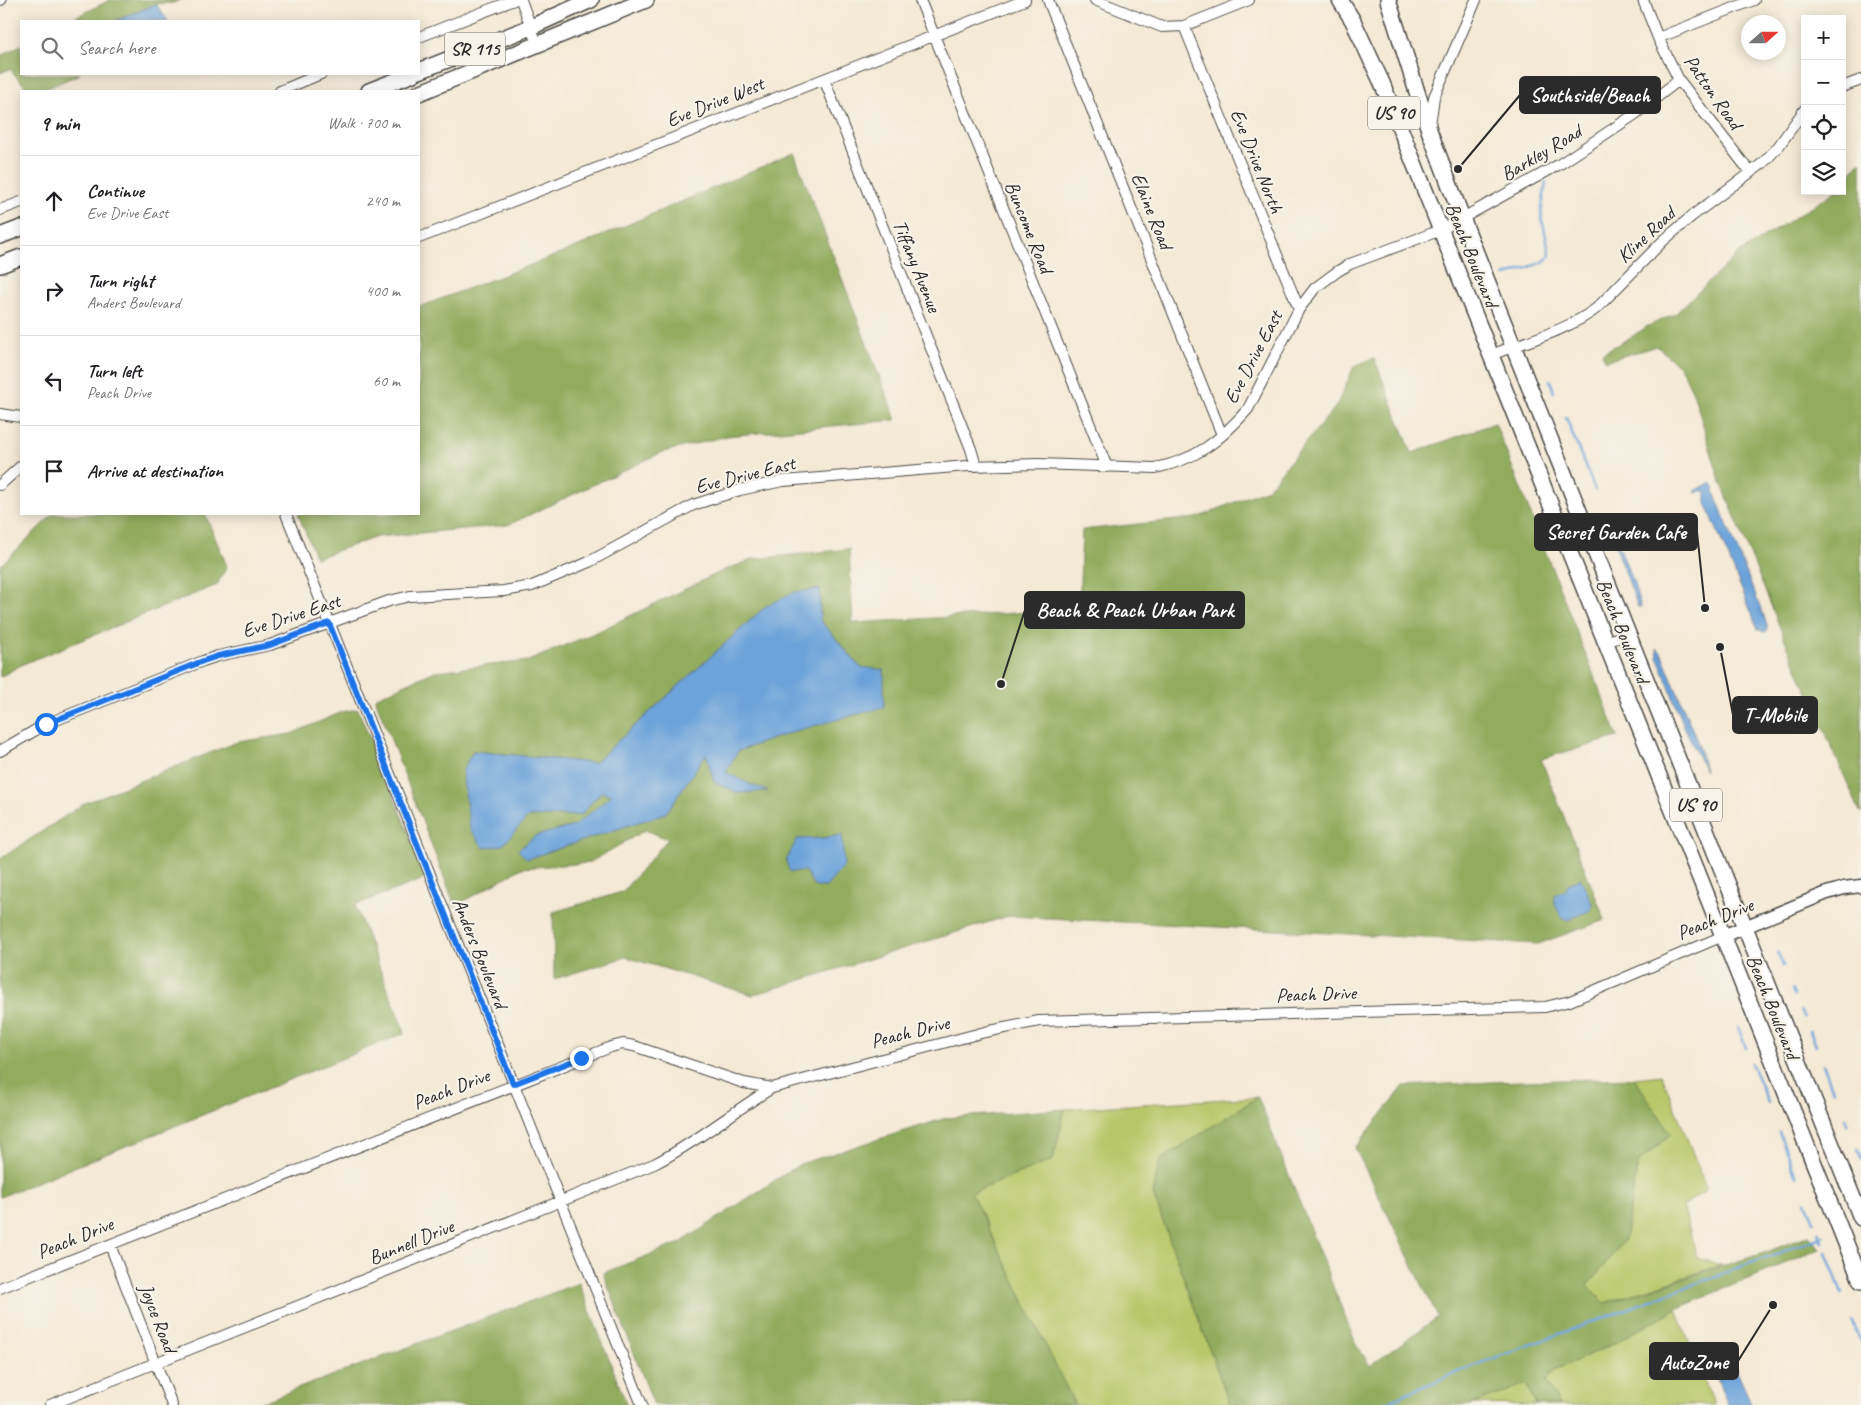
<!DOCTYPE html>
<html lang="en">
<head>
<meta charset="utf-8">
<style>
  body { margin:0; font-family:Caveat,sans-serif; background:#f2f2f2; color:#202124 }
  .controls { position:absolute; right:15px; top:15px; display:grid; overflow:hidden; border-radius:0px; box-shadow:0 2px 12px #0003 }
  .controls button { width:45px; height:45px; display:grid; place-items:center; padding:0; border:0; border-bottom:1px solid #e0e0e0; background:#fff; color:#202124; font:25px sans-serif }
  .compass { position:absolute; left:1741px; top:15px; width:45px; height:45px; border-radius:50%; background:#fff; box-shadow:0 2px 12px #0003; rotate:69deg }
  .stop { position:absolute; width:15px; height:15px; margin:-11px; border:4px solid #1a73e8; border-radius:50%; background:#fff }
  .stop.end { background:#1a73e8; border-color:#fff; box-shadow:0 1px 5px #0008 }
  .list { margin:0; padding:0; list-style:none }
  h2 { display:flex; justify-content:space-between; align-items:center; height:65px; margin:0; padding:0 20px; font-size:21px }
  h2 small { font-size:16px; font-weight:400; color:#757577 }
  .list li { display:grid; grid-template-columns:32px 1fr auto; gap:15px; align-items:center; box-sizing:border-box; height:90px; padding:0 20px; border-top:1px solid #e0e0e0 }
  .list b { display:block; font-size:19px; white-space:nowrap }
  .list p { margin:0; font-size:16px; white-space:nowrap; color:#757577 }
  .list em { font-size:16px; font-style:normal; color:#757577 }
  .icon { flex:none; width:28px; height:28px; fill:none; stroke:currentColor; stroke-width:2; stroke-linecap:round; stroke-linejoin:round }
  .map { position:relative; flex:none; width:1861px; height:1405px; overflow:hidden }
  .search { position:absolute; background:#fff; box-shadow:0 2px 12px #0003; left:20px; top:20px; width:400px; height:55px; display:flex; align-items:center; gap:12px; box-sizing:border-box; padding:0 18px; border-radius:0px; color:#757577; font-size:19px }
  .panel { position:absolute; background:#fff; box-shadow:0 2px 12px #0003; left:20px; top:90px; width:400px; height:425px; border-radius:0px }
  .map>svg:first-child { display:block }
</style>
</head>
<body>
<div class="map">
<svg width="1861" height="1405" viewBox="0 0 1861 1405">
  <rect width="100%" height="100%" fill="#f7f3e8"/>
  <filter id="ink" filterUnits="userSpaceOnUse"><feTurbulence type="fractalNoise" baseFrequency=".02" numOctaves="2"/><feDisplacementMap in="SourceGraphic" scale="10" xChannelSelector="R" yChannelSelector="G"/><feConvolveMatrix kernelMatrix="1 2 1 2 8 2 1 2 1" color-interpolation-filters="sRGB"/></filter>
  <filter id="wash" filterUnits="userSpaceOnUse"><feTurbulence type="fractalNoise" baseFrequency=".0096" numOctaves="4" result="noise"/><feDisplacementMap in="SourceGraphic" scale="20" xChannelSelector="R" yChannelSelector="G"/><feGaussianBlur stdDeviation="1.12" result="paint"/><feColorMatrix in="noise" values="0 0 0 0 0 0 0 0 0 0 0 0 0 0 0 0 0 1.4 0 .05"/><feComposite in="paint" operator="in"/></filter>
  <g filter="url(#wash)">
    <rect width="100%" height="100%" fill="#f4e9d5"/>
    <path fill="#b8c769" stroke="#72794a" d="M 1662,1075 L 1707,1189 L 1683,1206 L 1697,1258 L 1721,1265 L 1605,1303 L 1587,1286 L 1625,1239 L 1638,1163 L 1671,1134 L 1634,1078 Z
      M 1258,1097 L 1160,1160 L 1153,1194 L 1230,1405 L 1075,1405 L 971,1193 L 1053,1160 L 1065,1109 Z
      M 1676,1309 L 1714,1405 L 1560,1405 L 1546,1382 L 1554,1370 L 1605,1348 Z
      M 1527,1383 L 1536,1405 L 1469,1404 Z"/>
    <path fill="#92ac5d" stroke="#5e6c44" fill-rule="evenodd" d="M 110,0 L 181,0 L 173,3 L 156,4 L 115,21 L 68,21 Z
      M 21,45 L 21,74 L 80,74 L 41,91 L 29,91 L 10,69 L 0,73 L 0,56 Z
      M 794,153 L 896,420 L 727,436 L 663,452 L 508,525 L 377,537 L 316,558 L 298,514 L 419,514 L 419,307 L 562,253 Z
      M 1861,161 L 1861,814 L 1787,645 L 1718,475 L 1694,395 L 1681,368 L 1657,346 L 1606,361 L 1602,353 L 1633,336 L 1646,327 L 1675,314 L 1739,253 L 1836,191 L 1842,191 L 1842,184 Z
      M 1374,358 L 1412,453 L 1495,423 L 1618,737 L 1541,759 L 1605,920 L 1538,944 L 1009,916 L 753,995 L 626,957 L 554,979 L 553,912 L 622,892 L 668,839 L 645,830 L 589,863 L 522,868 L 455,906 L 375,698 L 435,671 L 528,661 L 599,631 L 718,573 L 753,559 L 849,549 L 853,623 L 1079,609 L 1082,530 L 1196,518 L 1267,489 L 1337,405 L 1354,366 ZM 820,589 L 820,620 L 860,667 L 795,731 L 738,751 L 726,772 L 749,784 L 766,791 L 715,782 L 706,753 L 666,813 L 535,836 L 574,826 L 613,795 L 601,792 L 581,815 L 528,817 L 473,751 L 594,763 L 766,606 ZM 842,835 L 815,887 L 805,871 L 797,839 L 823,838 Z
      M 53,514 L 205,514 L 227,566 L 217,585 L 23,664 L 0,677 L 0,566 Z
      M 358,709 L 427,878 L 355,905 L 405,1033 L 0,1197 L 0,859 L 85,803 L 237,742 L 291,734 L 342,712 Z
      M 1634,1078 L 1671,1134 L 1638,1163 L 1625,1239 L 1588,1286 L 1605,1303 L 1767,1252 L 1809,1235 L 1820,1249 L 1676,1309 L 1605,1348 L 1554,1370 L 1546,1382 L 1560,1405 L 1536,1405 L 1526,1384 L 1470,1405 L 1230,1405 L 1153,1194 L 1160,1160 L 1258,1097 L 1355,1342 L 1370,1366 L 1438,1317 L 1355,1148 L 1404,1086 L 1492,1082 Z
      M 1065,1109 L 1053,1160 L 971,1193 L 1075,1405 L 654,1405 L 603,1273 L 680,1243 L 800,1164 L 946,1118 Z
      M 579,1283 L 627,1405 L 254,1405 Z"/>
    <path fill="#6ca3da" stroke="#4c6782" d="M 156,4 L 168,21 L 115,21 Z
      M 1711,483 L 1714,486 L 1714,492 L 1767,624 L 1767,631 L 1763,632 L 1758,629 L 1706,503 L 1706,494 L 1703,490 L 1696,493 L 1695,490 Z
      M 1607,523 L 1610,523 L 1634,584 L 1641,607 L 1638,607 Z
      M 820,589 L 820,620 L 860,667 L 884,670 L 884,707 L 795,731 L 738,751 L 726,772 L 749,784 L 768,791 L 739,793 L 714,782 L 706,754 L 666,813 L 527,859 L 518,850 L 535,836 L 574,826 L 612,795 L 601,792 L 581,815 L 528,817 L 503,845 L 484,848 L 470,829 L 462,772 L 473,751 L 594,763 L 766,606 L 795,592 Z
      M 1657,648 L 1661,652 L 1699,746 L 1705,771 L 1684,726 L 1658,658 Z
      M 842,835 L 844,866 L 826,887 L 815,887 L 805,871 L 790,872 L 786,861 L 797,839 L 823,838 Z
      M 1581,878 L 1592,903 L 1591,910 L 1568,920 L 1561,917 L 1554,901 L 1554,895 L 1566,890 L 1568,884 Z
      M 1727,1359 L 1732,1360 L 1752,1405 L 1728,1405 L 1713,1368 L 1714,1365 Z"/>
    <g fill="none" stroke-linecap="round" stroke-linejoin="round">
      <path stroke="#6ca3da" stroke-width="2.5" d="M 1505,276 L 1543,262 L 1550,256 L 1541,213 L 1546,182
        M 1550,380 L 1554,392
        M 1566,418 L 1595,490
        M 1778,953 L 1783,966
        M 1792,989 L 1794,995
        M 1801,1011 L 1804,1017
        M 1738,1027 L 1746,1048
        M 1810,1031 L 1816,1046
        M 1751,1063 L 1768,1103
        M 1823,1064 L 1833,1091
        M 1845,1118 L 1847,1124
        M 1779,1132 L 1796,1177
        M 1858,1149 L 1861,1158
        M 1806,1201 L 1814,1221
        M 1818,1232 L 1822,1242
        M 1826,1252 L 1842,1293
        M 1853,1322 L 1861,1342
        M 1378,1405 L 1473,1366 L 1824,1236"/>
    </g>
  </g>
  <g filter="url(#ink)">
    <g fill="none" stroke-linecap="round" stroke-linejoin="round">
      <g stroke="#494844" stroke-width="12">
        <path id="minor" d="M 0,0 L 1,0
          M 521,0 L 537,44
          M 920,0 L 1107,467
          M 1048,0 L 1222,435
          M 1095,0 L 1162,27 L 1184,26 L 1249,0
          M 1643,0 L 1658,38 L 1679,80 L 1750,172
          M 1184,26 L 1299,309
          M 419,37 L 514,0
          M 1658,38 L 1754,0
          M 824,79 L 971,449 L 976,466
          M 1842,87 L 1861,80
          M 280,91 L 321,74
          M 1430,125 L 1434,97 L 1476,0
          M 0,210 L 21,202
          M 419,238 L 1025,0
          M 1491,355 C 1526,341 1567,331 1597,308 L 1663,241 L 1692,216 L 1763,163 L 1778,147 L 1805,109
          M 0,414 L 21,417
          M 0,485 L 21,466
          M 286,514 L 642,1405
          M 1606,642 L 1628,634
          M 0,751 L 46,724 L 203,661 L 218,656 L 270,645 L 389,601 L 410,596 L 504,591 L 532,586 L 589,562 L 693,505 L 740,490 L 783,481 L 968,466 L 1038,464 L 1155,468 C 1196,460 1221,440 1248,409 L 1299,309 L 1315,288 L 1338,271 L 1350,264 L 1441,230 L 1560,164 L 1634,115 L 1679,80
          M 110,1245 L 172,1405
          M 0,1288 L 611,1047 L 623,1044 L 634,1046 L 744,1083 L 772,1088 L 985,1032 L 1039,1021 L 1545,1007 L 1570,1001 L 1723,936
          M 50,1405 L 654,1164 C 696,1143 732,1112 772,1088"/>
      </g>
      <g stroke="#494844" stroke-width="15">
        <path id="major" d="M 1723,936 L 1827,893 L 1844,888 L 1861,886"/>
      </g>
      <g stroke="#494844" stroke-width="18">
        <path id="highway" d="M 1340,0 L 1353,21 L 1382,83 L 1861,1281
          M 1388,0 L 1429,130 L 1462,218 L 1861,1218
          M 419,71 L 531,27 L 591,0
          M 369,91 L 413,74
          M 419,93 L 646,0
          M 0,236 L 21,228
          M 0,265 L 21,257"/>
      </g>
      <use href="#minor" stroke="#fff" stroke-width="10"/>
      <use href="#major" stroke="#fff" stroke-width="12"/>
      <use href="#highway" stroke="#fff" stroke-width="15"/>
    </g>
  </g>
  <g fill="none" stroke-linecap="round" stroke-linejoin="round" filter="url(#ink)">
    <path stroke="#1a73e8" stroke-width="6" d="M 46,724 L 203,661 L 218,656 L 270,645 L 329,623 L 513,1084 L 581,1058"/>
  </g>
  <g text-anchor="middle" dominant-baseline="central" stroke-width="4.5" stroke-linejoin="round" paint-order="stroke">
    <g fill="#f7f3e8" stroke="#686764" stroke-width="1">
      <rect x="445" y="32.5" width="60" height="33" rx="4"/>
      <rect x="1368" y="96.5" width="52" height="33" rx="4"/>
      <rect x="1670" y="788.5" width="52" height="33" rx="4"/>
    </g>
    <g font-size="19" font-weight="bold" fill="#2b2b2b">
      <text x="475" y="49">SR 115</text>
      <text x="1394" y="113">US 90</text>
      <text x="1696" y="805">US 90</text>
    </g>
    <g font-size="20" fill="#2b2b2b" stroke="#f7f3e8">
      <text transform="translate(1713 92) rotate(55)">Patton Road</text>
      <text transform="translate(715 102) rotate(-22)">Eve Drive West</text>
      <text transform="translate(1541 153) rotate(-31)">Barkley Road</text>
      <text transform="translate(1257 161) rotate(68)">Eve Drive North</text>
      <text transform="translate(1152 211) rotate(68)">Elaine Road</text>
      <text transform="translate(1029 227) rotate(68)">Buncome Road</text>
      <text transform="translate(1646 235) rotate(-43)">Kline Road</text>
      <text transform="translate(1472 255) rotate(68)">Beach Boulevard</text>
      <text transform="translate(917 266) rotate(68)">Tiffany Avenue</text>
      <text transform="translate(1253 357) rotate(-62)">Eve Drive East</text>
      <text transform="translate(745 475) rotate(-14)">Eve Drive East</text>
      <text transform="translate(291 616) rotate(-18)">Eve Drive East</text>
      <text transform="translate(1623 631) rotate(68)">Beach Boulevard</text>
      <text transform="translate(1715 919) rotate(-22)">Peach Drive</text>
      <text transform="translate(480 953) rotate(68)">Anders Boulevard</text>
      <text transform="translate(1316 994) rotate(-2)">Peach Drive</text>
      <text transform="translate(1773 1007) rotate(68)">Beach Boulevard</text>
      <text transform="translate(910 1032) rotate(-14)">Peach Drive</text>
      <text transform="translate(451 1089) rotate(-21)">Peach Drive</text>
      <text transform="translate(75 1238) rotate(-22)">Peach Drive</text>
      <text transform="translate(411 1242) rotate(-22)">Bunnell Drive</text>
      <text transform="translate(158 1318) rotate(69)">Joyce Road</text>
    </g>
  </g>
  <path fill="none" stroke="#2b2b2b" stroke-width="2" d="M1458 169L1520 95M1705 608L1697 532M1001 684L1025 610M1720 647L1733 715M1773 1305L1738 1361"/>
  <g fill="#2b2b2b" stroke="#f7f3e8" stroke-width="2">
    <circle cx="1458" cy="169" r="5"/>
    <circle cx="1705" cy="608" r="5"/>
    <circle cx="1001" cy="684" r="5"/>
    <circle cx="1720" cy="647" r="5"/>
    <circle cx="1773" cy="1305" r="5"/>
  </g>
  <g fill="#2b2b2b" stroke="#2b2b2b" stroke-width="2">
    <rect x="1520" y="77" width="140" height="36" rx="5"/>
    <rect x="1535" y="514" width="162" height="36" rx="5"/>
    <rect x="1025" y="592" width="219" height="36" rx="5"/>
    <rect x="1733" y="697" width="84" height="36" rx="5"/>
    <rect x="1650" y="1343" width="88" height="36" rx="5"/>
  </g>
  <g font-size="21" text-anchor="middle" font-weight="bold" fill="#fff">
    <text x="1590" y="102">Southside/Beach</text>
    <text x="1616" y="539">Secret Garden Cafe</text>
    <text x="1135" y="617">Beach &amp; Peach Urban Park</text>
    <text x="1775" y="722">T-Mobile</text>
    <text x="1694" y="1369">AutoZone</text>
  </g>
</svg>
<div class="controls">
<button>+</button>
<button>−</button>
<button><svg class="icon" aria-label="locate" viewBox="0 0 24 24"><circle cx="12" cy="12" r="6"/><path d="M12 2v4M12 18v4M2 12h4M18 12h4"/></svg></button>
<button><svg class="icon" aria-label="layers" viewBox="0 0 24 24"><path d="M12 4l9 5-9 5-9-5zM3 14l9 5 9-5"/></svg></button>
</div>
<svg class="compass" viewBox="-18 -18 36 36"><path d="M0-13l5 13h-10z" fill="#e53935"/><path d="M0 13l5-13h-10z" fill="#757577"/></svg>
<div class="stop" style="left:46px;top:724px"></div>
<div class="stop end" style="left:581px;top:1058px"></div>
<div class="search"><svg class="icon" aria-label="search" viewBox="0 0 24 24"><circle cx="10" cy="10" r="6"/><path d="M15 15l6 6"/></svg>Search here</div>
<section class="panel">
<h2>9 min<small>Walk · 700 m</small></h2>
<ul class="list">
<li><svg class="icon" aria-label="ahead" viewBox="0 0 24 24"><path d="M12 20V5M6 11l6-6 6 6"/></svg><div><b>Continue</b><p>Eve Drive East</p></div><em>240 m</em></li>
<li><svg class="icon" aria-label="right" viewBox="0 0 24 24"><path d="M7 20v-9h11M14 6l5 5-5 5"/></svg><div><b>Turn right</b><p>Anders Boulevard</p></div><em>400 m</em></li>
<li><svg class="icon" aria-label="left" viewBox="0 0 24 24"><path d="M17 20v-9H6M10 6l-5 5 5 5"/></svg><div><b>Turn left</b><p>Peach Drive</p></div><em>60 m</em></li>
<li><svg class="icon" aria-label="arrive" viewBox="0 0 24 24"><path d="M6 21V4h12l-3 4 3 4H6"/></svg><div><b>Arrive at destination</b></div></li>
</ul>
</section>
</div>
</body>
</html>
